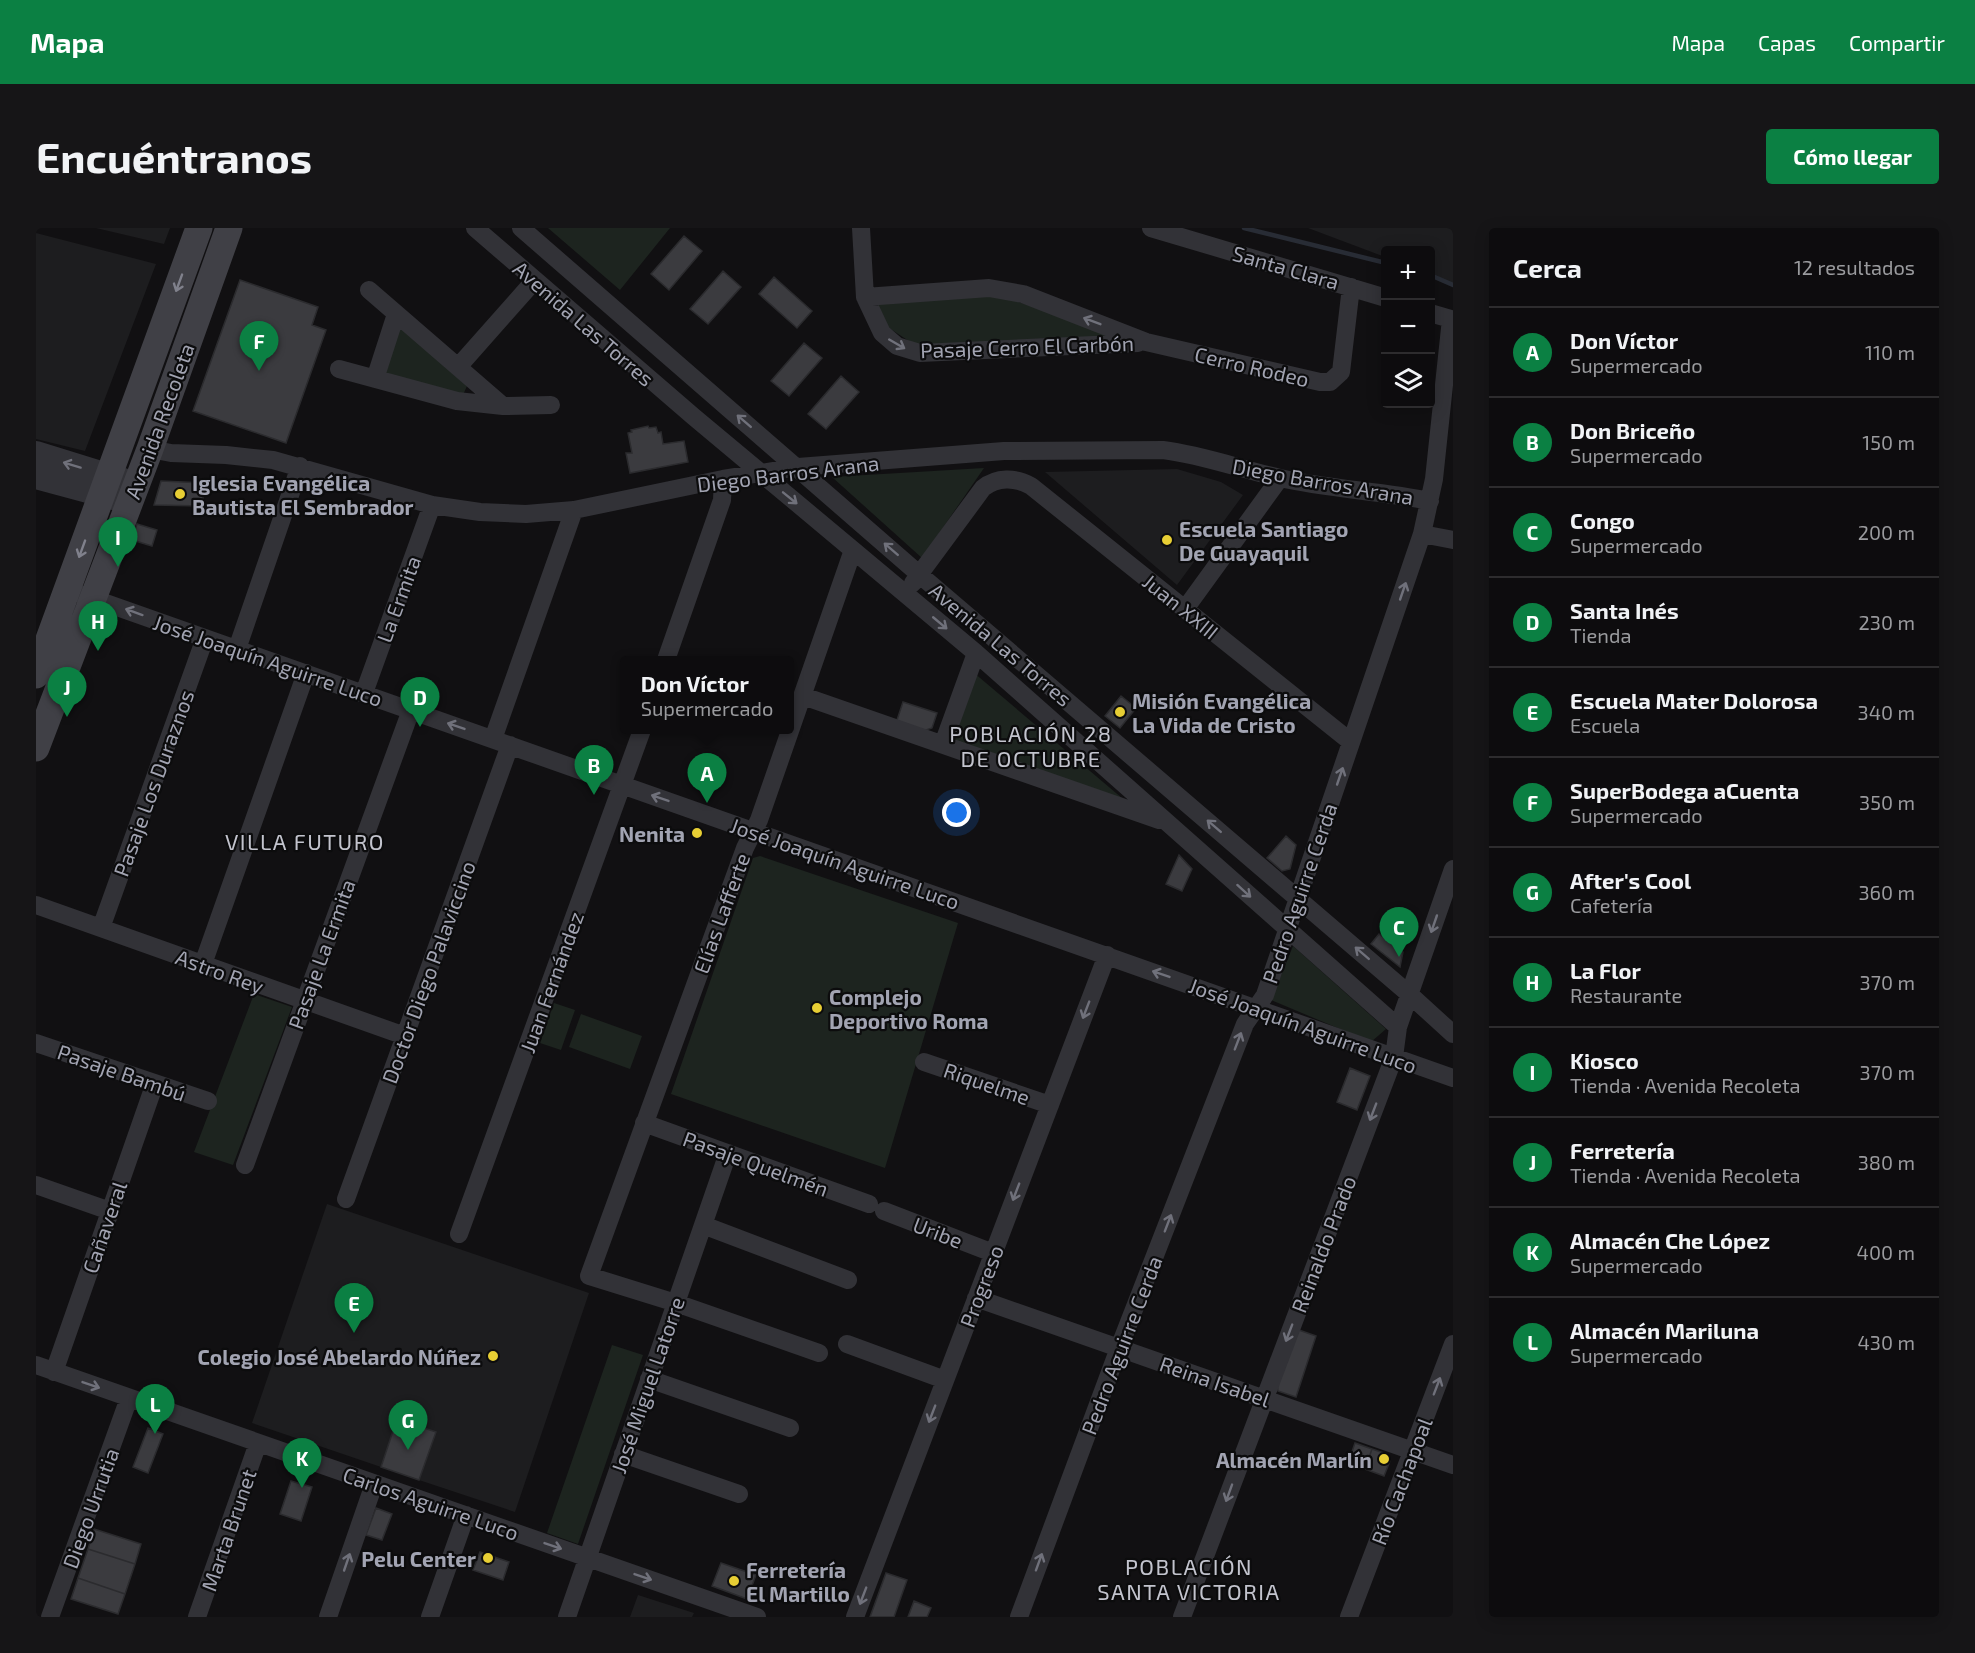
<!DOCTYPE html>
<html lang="es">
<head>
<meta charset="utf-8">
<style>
  body { margin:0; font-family:"Exo 2",sans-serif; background:#161517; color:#f1f3f6 }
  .controls { position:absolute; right:18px; top:18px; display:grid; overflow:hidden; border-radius:6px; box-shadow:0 3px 15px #0003 }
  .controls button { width:54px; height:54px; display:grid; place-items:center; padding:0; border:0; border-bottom:2px solid #2d2c2e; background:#0d0c0e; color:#f1f3f6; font:30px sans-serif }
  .you { position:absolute; left:921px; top:585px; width:21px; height:21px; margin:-15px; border:4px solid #fff; border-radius:50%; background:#1a73e8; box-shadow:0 0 0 9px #1a73e833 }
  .badge { display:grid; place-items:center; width:39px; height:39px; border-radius:50%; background:#0b8043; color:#fff; font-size:20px; font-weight:700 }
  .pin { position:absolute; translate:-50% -50px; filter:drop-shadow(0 2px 3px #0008) }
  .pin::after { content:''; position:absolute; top:32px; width:21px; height:18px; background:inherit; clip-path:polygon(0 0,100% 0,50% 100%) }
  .popup { position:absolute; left:584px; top:428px; width:174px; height:78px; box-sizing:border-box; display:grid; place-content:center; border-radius:6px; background:#0d0c0e; filter:drop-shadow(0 2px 4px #0005); font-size:20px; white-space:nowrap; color:#9a9b9e }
  .popup b { font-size:22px; color:#f1f3f6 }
  .popup::after { content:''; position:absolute; left:50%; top:100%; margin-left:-12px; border:12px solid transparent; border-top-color:#0d0c0e }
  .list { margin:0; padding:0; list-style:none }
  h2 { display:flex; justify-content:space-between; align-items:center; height:78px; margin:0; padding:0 24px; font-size:26px }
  h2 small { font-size:20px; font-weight:400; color:#9a9b9e }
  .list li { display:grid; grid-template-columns:39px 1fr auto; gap:18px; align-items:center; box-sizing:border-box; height:90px; padding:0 24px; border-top:2px solid #2d2c2e }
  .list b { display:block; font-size:22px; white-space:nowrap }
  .list p { margin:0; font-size:20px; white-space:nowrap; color:#9a9b9e }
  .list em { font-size:20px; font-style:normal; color:#9a9b9e }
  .icon { flex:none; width:33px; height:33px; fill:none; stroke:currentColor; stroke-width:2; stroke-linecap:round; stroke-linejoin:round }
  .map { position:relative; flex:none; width:1417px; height:1389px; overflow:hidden; border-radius:6px }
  header { display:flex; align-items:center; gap:36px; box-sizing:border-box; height:84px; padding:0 30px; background:#0b8043; color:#fff }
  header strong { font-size:28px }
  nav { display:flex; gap:33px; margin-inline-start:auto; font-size:21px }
  .intro { display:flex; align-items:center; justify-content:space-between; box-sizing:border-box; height:144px; padding:0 36px }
  h1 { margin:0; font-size:42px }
  .button { padding:15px 27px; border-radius:6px; background:#0b8043; color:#fff; font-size:21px; font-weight:700 }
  main { display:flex; gap:36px; padding:0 36px }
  aside { flex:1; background:#0d0c0e; border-radius:6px; box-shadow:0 3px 15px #0003 }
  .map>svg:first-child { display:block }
</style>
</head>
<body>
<header>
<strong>Mapa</strong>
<nav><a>Mapa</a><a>Capas</a><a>Compartir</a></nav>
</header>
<div class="intro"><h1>Encuéntranos</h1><a class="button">Cómo llegar</a></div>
<main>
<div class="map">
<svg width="1417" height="1389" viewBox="0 0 1417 1389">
  <rect width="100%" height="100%" fill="#111012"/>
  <path fill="#1d1d1f" d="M 60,0 L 134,0 L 128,16 Z
    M 1272,0 L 1417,0 L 1417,56 L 1395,46 L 1394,22 L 1350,22 L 1349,29 Z
    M 0,5 L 120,36 L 49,223 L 0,211 Z
    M 1141,241 L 1185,254 L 1207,267 L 1141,357 L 1009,244 Z
    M 291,976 L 553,1065 L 479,1284 L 383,1252 L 400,1204 L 362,1191 L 345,1239 L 216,1195 Z
    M 602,1367 L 658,1385 L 656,1389 L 594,1389 Z"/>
  <path fill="#1d241f" d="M 512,0 L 634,0 L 584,62 Z
    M 955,65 L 1090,109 L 882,119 L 850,98 L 840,72 Z
    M 363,98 L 431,158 L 426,169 L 349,147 Z
    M 948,240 L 886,330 L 796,249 Z
    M 937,444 L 1093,576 L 918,515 Z
    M 724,628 L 922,695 L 849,940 L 635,866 L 717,630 Z
    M 1257,718 L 1350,801 L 1335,814 L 1235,772 Z
    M 218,766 L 256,779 L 197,937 L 158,924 Z
    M 518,775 L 539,782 L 525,822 L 504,815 Z
    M 545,786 L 606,808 L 594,841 L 533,819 Z
    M 576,1117 L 607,1127 L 542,1316 L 511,1305 Z"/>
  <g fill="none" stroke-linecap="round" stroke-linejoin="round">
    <path stroke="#282c35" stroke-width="4.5" d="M 1208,0 L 1350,35
      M 1394,47 L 1417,57"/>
  </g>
  <path fill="#3b3b3f" stroke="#2b2b2e" stroke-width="1.5" d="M 648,8 L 666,23 L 633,62 L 615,46 Z
    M 687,43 L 705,59 L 672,96 L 654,81 Z
    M 738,49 L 776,83 L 761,100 L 723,66 Z
    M 204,52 L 282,79 L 276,97 L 290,102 L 250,215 L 157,183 Z
    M 768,115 L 786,130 L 753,168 L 735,153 Z
    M 805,148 L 823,164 L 790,201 L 772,186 Z
    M 612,198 L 613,200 L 620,199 L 622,205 L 625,204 L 627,216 L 648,213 L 652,234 L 594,245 L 590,225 L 596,225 L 592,205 L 596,204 L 595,202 Z
    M 125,253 L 169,255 L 166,278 L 118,277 Z
    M 101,296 L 121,302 L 116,318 L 96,312 Z
    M 1085,468 L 1100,480 L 1084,500 L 1069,488 Z
    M 867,474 L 901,485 L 896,500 L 887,503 L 860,495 Z
    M 1250,608 L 1260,617 L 1254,641 L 1246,643 L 1231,630 Z
    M 1143,627 L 1156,641 L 1146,663 L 1130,656 Z
    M 1343,706 L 1367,724 L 1364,739 L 1335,716 Z
    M 1314,840 L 1334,848 L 1321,882 L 1301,874 Z
    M 1260,1101 L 1280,1108 L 1260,1169 L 1242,1163 L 1241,1155 Z
    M 361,1191 L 400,1204 L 383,1252 L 345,1239 Z
    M 112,1200 L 127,1206 L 112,1245 L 97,1239 Z
    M 1319,1215 L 1336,1221 L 1329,1241 L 1312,1235 Z
    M 1336,1221 L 1351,1226 L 1354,1233 L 1348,1248 L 1329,1241 Z
    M 255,1253 L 276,1259 L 265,1293 L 244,1286 Z
    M 340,1280 L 356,1286 L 346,1312 L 330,1307 Z
    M 58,1301 L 105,1316 L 99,1336 L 52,1321 Z
    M 52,1321 L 99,1336 L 89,1366 L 42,1350 Z
    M 444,1324 L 473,1334 L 467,1352 L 437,1342 Z
    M 685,1335 L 720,1347 L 711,1371 L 676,1358 Z
    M 850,1345 L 871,1352 L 858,1389 L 834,1389 Z
    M 42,1350 L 89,1366 L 82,1386 L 35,1371 Z
    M 878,1373 L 895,1380 L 891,1389 L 872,1389 Z"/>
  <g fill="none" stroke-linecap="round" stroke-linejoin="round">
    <path stroke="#323237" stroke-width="18" d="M 439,0 L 658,189 L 940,425 L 1362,799
      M 485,0 L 884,347 L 1373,766 L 1417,806
      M 825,0 L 829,69 L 846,105 L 861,118 L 884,125 L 1102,115
      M 1115,0 L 1350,70
      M 333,62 L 467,178
      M 829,69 L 953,60 L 987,66 L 1110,114 L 1284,154 L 1294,154 L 1305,144 L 1315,59
      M 422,139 L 499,52
      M 303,141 L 421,173 L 467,178 L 515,177
      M 339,151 L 360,86
      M 114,221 L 135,225 L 190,227 L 237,232 L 396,277 L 444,284 L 490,286 L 538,282 L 687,251 L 762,239 L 968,223 L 1127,222 C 1167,227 1204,241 1244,250 C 1293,261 1344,263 1394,273
      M 1386,306 L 1417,312
      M 877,355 L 947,260 C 961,249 979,249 995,258 L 1315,514
      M 47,367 L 1417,850
      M 1149,381 L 1244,250
      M 201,421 L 264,238
      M 630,432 L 686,272 L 687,251
      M 328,465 L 396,277
      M 767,468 L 1123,592
      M 457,511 L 538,282
      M 907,516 L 940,425
      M 0,677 L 369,808
      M 65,700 L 169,410
      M 167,736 L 270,445
      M 0,815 L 172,873
      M 888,834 L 1014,877
      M 608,895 L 833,976
      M 209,937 L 375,482
      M 0,957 L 74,983
      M 310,971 L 474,517
      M 848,983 L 957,1025
      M 667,997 L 812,1052
      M 423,1006 L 606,502
      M 940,1070 L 1417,1237
      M 811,1116 L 909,1152
      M 783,1125 L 640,1075 L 553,1048 L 709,620 L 723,592 L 817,322
      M 0,1137 L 721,1389
      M 18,1144 L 119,855
      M 613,1151 L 754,1200
      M 587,1226 L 703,1266
      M 14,1389 L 93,1170
      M 161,1389 L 222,1215
      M 292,1389 L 338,1256
      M 394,1389 L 430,1287
      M 531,1389 L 692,925
      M 819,1389 L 1071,727
      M 983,1389 L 1083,1120 L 1209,796 L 1229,767 L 1386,306 L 1398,251 L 1415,91 L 1394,85
      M 1146,1389 L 1358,829 L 1362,799 L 1417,641
      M 1313,1389 L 1417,1116"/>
    <path stroke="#323237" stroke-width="24" d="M 0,225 L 100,256
      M 0,249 L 85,272"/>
    <path stroke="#404046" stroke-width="27" d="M 0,447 L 163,0
      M 0,520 L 114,221 L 193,0"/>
  </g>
  <defs><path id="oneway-shaft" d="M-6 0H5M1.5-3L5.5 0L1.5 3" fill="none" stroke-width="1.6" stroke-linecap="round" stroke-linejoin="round" transform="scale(1.5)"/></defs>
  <g stroke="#80818c">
    <use href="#oneway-shaft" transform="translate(143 55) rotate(110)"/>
    <use href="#oneway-shaft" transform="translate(46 321) rotate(110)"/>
  </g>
  <g stroke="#70717b">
    <use href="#oneway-shaft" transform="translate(1056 93) rotate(-159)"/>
    <use href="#oneway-shaft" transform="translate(861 116) rotate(30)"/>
    <use href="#oneway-shaft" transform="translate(708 193) rotate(-139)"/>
    <use href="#oneway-shaft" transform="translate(36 237) rotate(-163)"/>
    <use href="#oneway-shaft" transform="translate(754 270) rotate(39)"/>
    <use href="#oneway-shaft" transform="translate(855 321) rotate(-139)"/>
    <use href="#oneway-shaft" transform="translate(1367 363) rotate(-71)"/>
    <use href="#oneway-shaft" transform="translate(98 384) rotate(-160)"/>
    <use href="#oneway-shaft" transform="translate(904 395) rotate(40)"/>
    <use href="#oneway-shaft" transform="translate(420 498) rotate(-161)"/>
    <use href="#oneway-shaft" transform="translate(1304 548) rotate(-71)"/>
    <use href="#oneway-shaft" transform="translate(624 570) rotate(-161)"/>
    <use href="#oneway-shaft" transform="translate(1178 598) rotate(-139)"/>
    <use href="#oneway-shaft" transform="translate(1208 663) rotate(42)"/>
    <use href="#oneway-shaft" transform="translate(1398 696) rotate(109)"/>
    <use href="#oneway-shaft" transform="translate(1326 725) rotate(-139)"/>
    <use href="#oneway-shaft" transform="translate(1125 746) rotate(-161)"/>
    <use href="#oneway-shaft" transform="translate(1050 782) rotate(111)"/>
    <use href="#oneway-shaft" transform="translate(1202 813) rotate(-69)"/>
    <use href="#oneway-shaft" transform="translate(1337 884) rotate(111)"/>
    <use href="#oneway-shaft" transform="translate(980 964) rotate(111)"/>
    <use href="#oneway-shaft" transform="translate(1132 995) rotate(-69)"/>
    <use href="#oneway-shaft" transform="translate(1253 1105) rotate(111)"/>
    <use href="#oneway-shaft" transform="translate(55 1157) rotate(19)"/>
    <use href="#oneway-shaft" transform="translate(1401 1158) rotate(-69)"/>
    <use href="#oneway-shaft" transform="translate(896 1186) rotate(111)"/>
    <use href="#oneway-shaft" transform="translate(1193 1265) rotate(110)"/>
    <use href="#oneway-shaft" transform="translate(517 1318) rotate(19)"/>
    <use href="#oneway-shaft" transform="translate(311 1334) rotate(-71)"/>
    <use href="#oneway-shaft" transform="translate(1003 1334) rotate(-70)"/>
    <use href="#oneway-shaft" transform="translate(607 1349) rotate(19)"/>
    <use href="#oneway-shaft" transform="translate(827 1368) rotate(111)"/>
  </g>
  <g fill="#e7ce34" stroke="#0c0c0d" stroke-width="2">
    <circle cx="144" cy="266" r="6"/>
    <circle cx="1131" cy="312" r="6"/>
    <circle cx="1084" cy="484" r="6"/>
    <circle cx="661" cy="605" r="6"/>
    <circle cx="781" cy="780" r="6"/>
    <circle cx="457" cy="1128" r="6"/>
    <circle cx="1348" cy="1231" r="6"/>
    <circle cx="452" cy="1330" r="6"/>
    <circle cx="698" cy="1353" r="6"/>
  </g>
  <g text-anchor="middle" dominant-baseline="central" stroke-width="4.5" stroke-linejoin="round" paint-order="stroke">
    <g font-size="21" fill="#a2a4b2" stroke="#0c0c0d">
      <text transform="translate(1250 39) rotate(16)">Santa Clara</text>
      <text transform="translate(548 95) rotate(41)">Avenida Las Torres</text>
      <text transform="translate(991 118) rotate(-2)">Pasaje Cerro El Carbón</text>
      <text transform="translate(1216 138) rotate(13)">Cerro Rodeo</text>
      <text transform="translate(123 193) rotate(-70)">Avenida Recoleta</text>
      <text transform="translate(752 245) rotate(-7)">Diego Barros Arana</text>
      <text transform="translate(1287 253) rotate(10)">Diego Barros Arana</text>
      <text transform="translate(362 371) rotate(-70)">La Ermita</text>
      <text transform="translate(1145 378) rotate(39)">Juan XXIII</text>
      <text transform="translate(965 416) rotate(40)">Avenida Las Torres</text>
      <text transform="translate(232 432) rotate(19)">José Joaquín Aguirre Luco</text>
      <text transform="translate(117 555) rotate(-70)">Pasaje Los Duraznos</text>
      <text transform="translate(809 635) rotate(19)">José Joaquín Aguirre Luco</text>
      <text transform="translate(1263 665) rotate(-71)">Pedro Aguirre Cerda</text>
      <text transform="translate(685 685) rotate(-70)">Elías Lafferte</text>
      <text transform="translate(285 726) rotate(-70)">Pasaje La Ermita</text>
      <text transform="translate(184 743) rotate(20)">Astro Rey</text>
      <text transform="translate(392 744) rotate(-70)">Doctor Diego Palaviccino</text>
      <text transform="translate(515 754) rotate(-70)">Juan Fernández</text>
      <text transform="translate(1267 797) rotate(20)">José Joaquín Aguirre Luco</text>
      <text transform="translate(86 844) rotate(19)">Pasaje Bambú</text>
      <text transform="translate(951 855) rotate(19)">Riquelme</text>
      <text transform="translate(720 935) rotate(20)">Pasaje Quelmén</text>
      <text transform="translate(68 999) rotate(-71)">Cañaveral</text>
      <text transform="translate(902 1004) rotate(21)">Uribe</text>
      <text transform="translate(1287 1016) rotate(-69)">Reinaldo Prado</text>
      <text transform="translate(945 1058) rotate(-69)">Progreso</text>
      <text transform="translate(1085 1117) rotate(-69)">Pedro Aguirre Cerda</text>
      <text transform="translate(1179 1153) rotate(19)">Reina Isabel</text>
      <text transform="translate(611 1157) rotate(-71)">José Miguel Latorre</text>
      <text transform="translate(1365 1253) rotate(-69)">Río Cachapoal</text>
      <text transform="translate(395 1275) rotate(19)">Carlos Aguirre Luco</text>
      <text transform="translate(54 1280) rotate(-70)">Diego Urrutia</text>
      <text transform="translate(192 1302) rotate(-71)">Marta Brunet</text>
    </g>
    <g font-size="21" font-weight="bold" fill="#a2a4b2" stroke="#0c0c0d" text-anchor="start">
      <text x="156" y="254">Iglesia Evangélica<tspan x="156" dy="24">Bautista El Sembrador</tspan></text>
      <text x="1143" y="300">Escuela Santiago<tspan x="1143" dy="24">De Guayaquil</tspan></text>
      <text x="1096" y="472">Misión Evangélica<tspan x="1096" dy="24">La Vida de Cristo</tspan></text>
      <text x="649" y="605" text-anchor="end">Nenita</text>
      <text x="793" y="768">Complejo<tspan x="793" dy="24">Deportivo Roma</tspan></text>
      <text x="445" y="1128" text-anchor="end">Colegio José Abelardo Núñez</text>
      <text x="1336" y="1231" text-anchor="end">Almacén Marlín</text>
      <text x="440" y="1330" text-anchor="end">Pelu Center</text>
      <text x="710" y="1341">Ferretería<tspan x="710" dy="24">El Martillo</tspan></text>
    </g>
    <g font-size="22" letter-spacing="1.5" fill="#c3c4ce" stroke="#0c0c0d">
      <text x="995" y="505">POBLACIÓN 28<tspan x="995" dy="25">DE OCTUBRE</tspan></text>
      <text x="269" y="613">VILLA FUTURO</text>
      <text x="1153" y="1338">POBLACIÓN<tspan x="1153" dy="25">SANTA VICTORIA</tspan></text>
    </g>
  </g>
</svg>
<div class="controls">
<button>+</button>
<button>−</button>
<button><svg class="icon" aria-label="layers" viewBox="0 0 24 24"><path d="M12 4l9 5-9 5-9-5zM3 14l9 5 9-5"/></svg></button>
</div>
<div class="you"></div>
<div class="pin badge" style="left:671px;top:575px">A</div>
<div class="popup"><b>Don Víctor</b>Supermercado</div>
<div class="pin badge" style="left:558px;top:567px">B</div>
<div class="pin badge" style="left:1363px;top:729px">C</div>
<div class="pin badge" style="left:384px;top:499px">D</div>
<div class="pin badge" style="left:318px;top:1105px">E</div>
<div class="pin badge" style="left:223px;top:143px">F</div>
<div class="pin badge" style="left:372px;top:1222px">G</div>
<div class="pin badge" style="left:62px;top:423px">H</div>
<div class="pin badge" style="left:82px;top:339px">I</div>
<div class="pin badge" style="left:31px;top:489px">J</div>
<div class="pin badge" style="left:266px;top:1260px">K</div>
<div class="pin badge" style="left:119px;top:1206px">L</div>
</div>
<aside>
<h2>Cerca<small>12 resultados</small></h2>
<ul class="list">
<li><span class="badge">A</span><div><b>Don Víctor</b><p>Supermercado</p></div><em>110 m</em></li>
<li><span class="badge">B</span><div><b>Don Briceño</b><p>Supermercado</p></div><em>150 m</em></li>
<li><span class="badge">C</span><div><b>Congo</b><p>Supermercado</p></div><em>200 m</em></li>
<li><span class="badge">D</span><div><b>Santa Inés</b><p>Tienda</p></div><em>230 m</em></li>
<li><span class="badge">E</span><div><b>Escuela Mater Dolorosa</b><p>Escuela</p></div><em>340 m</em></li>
<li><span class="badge">F</span><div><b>SuperBodega aCuenta</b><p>Supermercado</p></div><em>350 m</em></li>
<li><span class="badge">G</span><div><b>After's Cool</b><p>Cafetería</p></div><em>360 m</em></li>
<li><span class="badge">H</span><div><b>La Flor</b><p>Restaurante</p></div><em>370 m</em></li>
<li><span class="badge">I</span><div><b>Kiosco</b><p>Tienda · Avenida Recoleta</p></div><em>370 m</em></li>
<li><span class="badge">J</span><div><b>Ferretería</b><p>Tienda · Avenida Recoleta</p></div><em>380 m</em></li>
<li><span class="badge">K</span><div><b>Almacén Che López</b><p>Supermercado</p></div><em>400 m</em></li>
<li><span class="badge">L</span><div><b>Almacén Mariluna</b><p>Supermercado</p></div><em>430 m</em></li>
</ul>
</aside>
</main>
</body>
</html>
